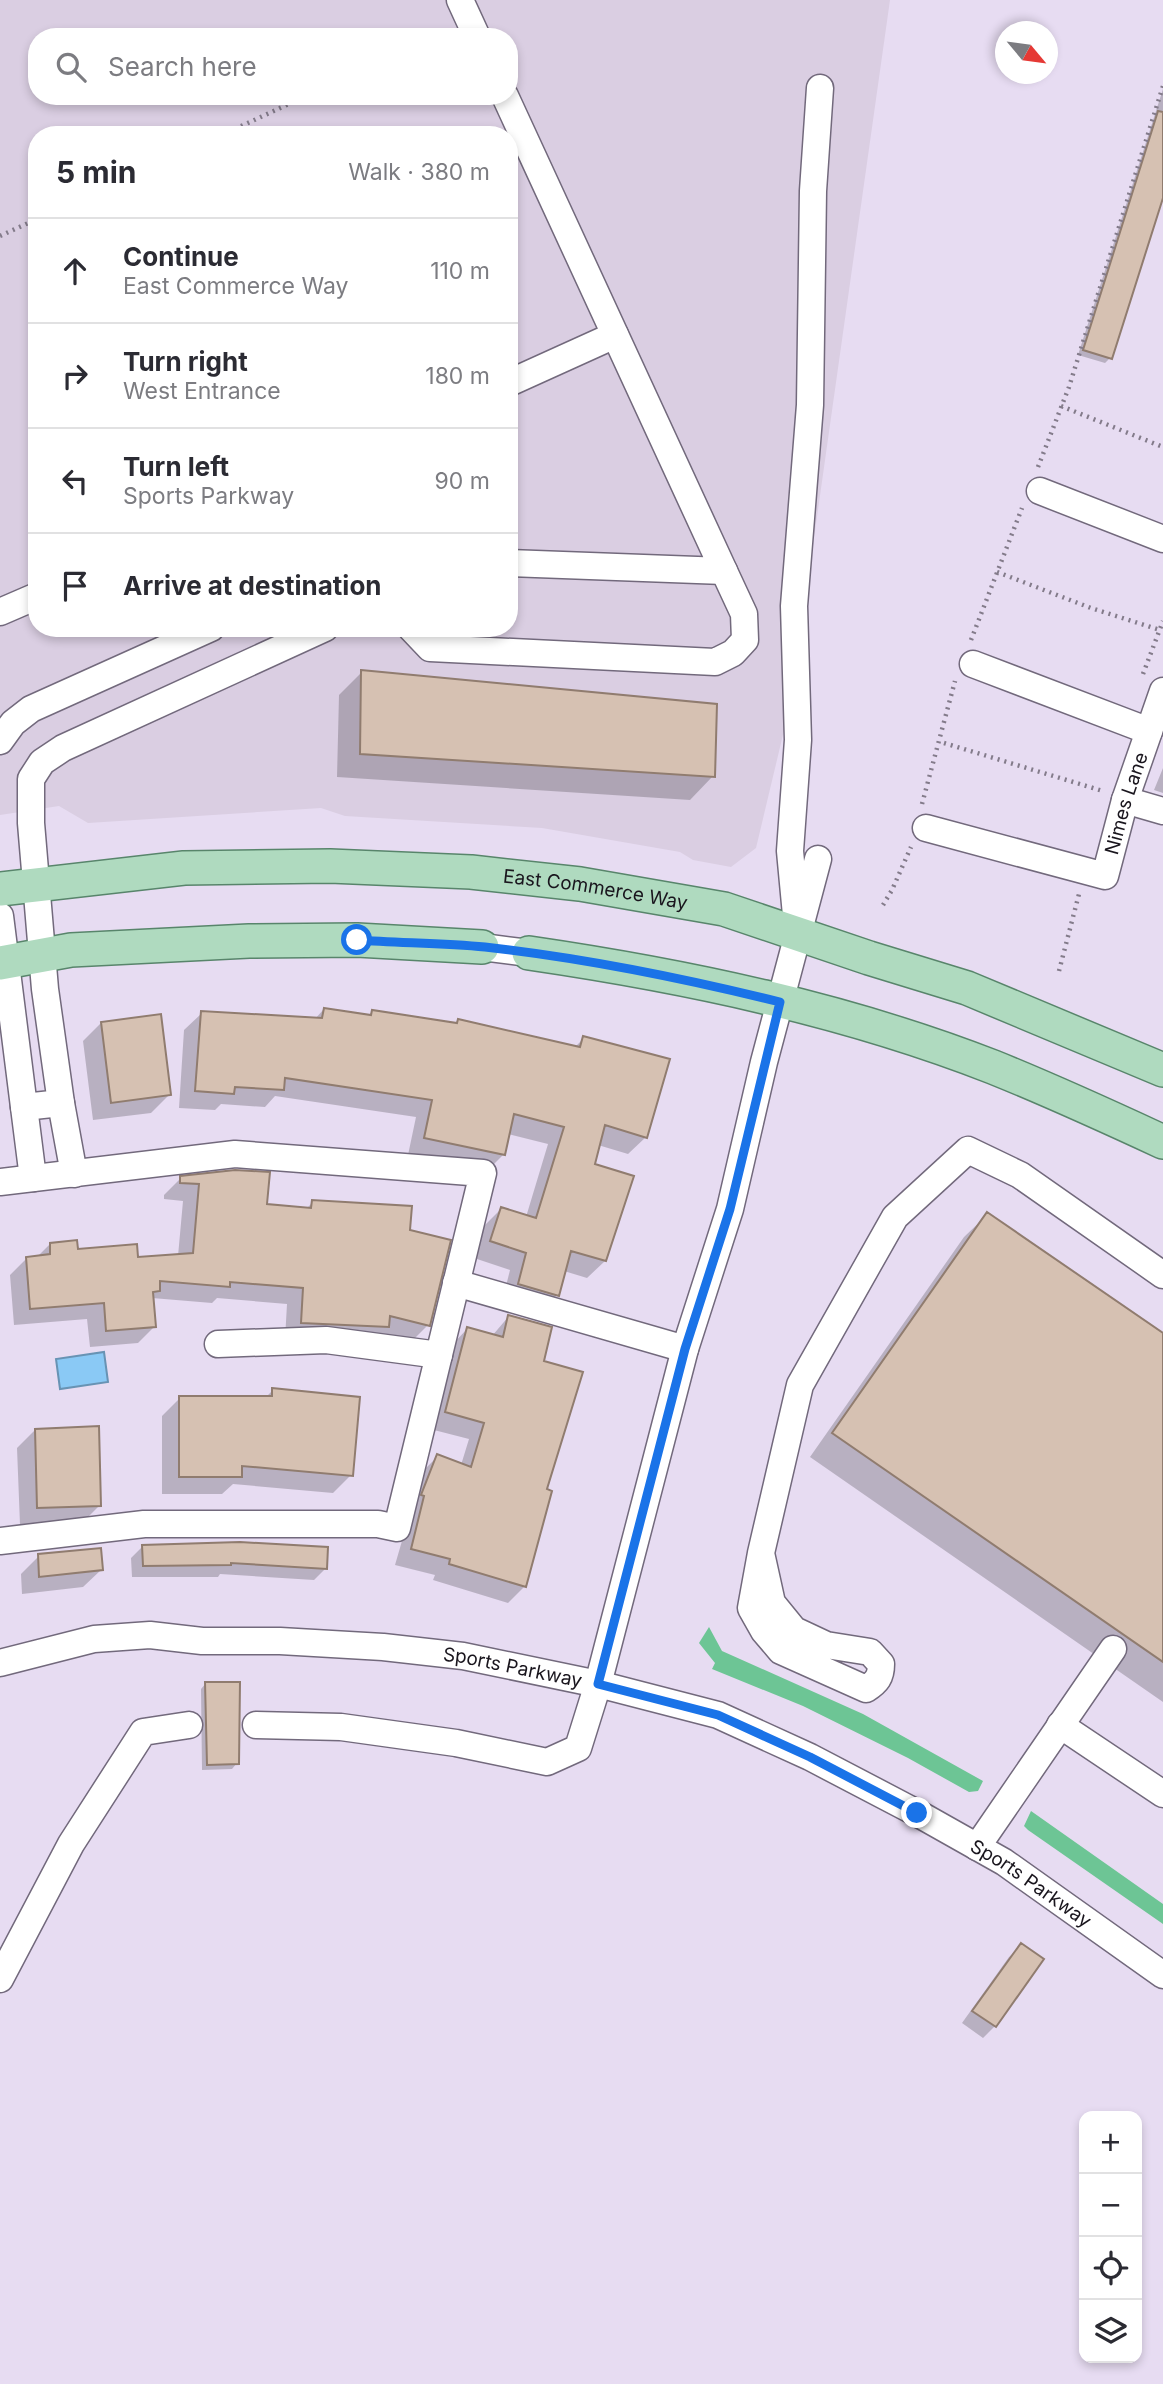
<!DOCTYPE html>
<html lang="en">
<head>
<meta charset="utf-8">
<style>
  body { margin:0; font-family:Inter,sans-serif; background:#f7f7f7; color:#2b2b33 }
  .controls { position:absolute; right:21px; bottom:21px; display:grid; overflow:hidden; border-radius:14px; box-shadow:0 4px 10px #0003 }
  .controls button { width:63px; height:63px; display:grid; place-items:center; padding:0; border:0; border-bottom:2px solid #e1e1e2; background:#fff; color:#2b2b33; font:35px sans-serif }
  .compass { position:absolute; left:995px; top:21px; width:63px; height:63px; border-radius:50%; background:#fff; box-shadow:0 4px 10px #0003; rotate:119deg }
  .stop { position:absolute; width:21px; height:21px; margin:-16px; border:5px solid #1a73e8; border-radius:50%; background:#fff }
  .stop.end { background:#1a73e8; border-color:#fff; box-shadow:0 2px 7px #0008 }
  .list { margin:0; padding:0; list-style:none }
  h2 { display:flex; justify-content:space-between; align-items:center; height:91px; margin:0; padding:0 28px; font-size:30px }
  h2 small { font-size:23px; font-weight:400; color:#7c7c81 }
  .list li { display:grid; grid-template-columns:46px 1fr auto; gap:21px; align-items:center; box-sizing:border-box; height:105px; padding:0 28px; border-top:2px solid #e1e1e2 }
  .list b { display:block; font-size:26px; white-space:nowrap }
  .list p { margin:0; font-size:23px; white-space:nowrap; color:#7c7c81 }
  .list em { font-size:23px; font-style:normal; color:#7c7c81 }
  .icon { flex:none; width:38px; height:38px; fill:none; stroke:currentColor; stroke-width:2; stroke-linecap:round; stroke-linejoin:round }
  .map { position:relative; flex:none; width:1163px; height:2384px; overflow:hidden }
  .search { position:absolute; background:#fff; box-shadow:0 4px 10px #0003; left:28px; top:28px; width:490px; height:77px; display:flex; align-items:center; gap:18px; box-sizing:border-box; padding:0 24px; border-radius:28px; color:#7c7c81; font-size:26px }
  .panel { position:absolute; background:#fff; box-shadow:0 4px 10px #0003; left:28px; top:126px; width:490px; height:511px; border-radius:28px }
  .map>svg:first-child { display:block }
</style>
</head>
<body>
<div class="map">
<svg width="1163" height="2384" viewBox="0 0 1163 2384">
  <rect width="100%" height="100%" fill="#e7dcf2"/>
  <path fill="#dacee2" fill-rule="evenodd" d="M 0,0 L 890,0 L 791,701 L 756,848 L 731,867 L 693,860 L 680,852 L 542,828 L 345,816 L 321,808 L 88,823 L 59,806 L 0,815 ZM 37,37 L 509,37 L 509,96 L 37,96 ZM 37,135 L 509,135 L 509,628 L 37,628 Z"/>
  <path fill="#6dc595" d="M 709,1627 L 722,1651 L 863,1714 L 983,1781 L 978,1791 L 969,1792 L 908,1758 L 803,1706 L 712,1669 L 715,1663 L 699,1643 Z
    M 1031,1811 L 1163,1904 L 1163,1924 L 1028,1830 L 1024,1826 Z"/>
  <path fill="#8ac9f5" stroke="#6893b4" stroke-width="2" d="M 104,1352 L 108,1382 L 60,1389 L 56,1359 Z"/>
  <path fill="#0003" d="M 1163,89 L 1163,192 L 1110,358 L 1105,363 L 1078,355 Z
    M 362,672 L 713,776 L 690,800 L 337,777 L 339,695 Z
    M 1163,768 L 1163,793 L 1154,790 Z
    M 324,1009 L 368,1016 L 373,1012 L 455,1024 L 458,1021 L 574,1048 L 584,1038 L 646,1137 L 628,1154 L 598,1145 L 593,1166 L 605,1261 L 587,1278 L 564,1271 L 557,1295 L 540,1313 L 502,1302 L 510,1270 L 474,1258 L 484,1226 L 501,1209 L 526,1217 L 548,1144 L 508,1134 L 504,1154 L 486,1172 L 408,1155 L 416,1117 L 275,1096 L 265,1107 L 221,1104 L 215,1110 L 179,1108 L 184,1030 L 202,1013 L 314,1020 Z
    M 101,1023 L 169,1095 L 151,1113 L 93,1120 L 83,1041 Z
    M 181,1178 L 265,1206 L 306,1209 L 313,1202 L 408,1231 L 428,1325 L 411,1342 L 285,1339 L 287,1304 L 217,1298 L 212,1303 L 152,1298 L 155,1326 L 138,1343 L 90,1347 L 87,1319 L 14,1325 L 10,1275 L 27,1258 L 37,1257 L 50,1244 L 77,1251 L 136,1259 L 178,1256 L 183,1201 L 164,1199 L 164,1195 Z
    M 988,1214 L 1163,1335 L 1163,1702 L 810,1457 L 964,1237 Z
    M 509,1316 L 542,1362 L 545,1490 L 550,1492 L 524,1587 L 508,1603 L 433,1580 L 435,1575 L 395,1565 L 422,1472 L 438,1456 L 461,1465 L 469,1439 L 430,1429 L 451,1346 L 467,1329 L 492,1336 Z
    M 273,1390 L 351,1475 L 333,1493 L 233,1484 L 222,1494 L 162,1494 L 162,1416 L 180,1398 L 266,1397 Z
    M 35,1430 L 100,1505 L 82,1523 L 20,1525 L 17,1448 Z
    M 143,1546 L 326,1568 L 314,1580 L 220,1574 L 218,1577 L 132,1577 L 131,1558 Z
    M 39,1556 L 101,1570 L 83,1587 L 22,1594 L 21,1574 Z
    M 206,1683 L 237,1763 L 232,1769 L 202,1770 L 201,1689 Z
    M 1021,1946 L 995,2026 L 983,2038 L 962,2023 L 1009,1957 Z"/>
  <path fill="#d6c1b2" stroke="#907c6f" stroke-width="2" d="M 1158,111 L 1163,112 L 1163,198 L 1112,359 L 1083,350 Z
    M 361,670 L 717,704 L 715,777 L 360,754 Z
    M 324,1008 L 371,1015 L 372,1010 L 457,1023 L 458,1019 L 580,1047 L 583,1036 L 670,1059 L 647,1138 L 605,1125 L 595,1164 L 634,1176 L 606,1261 L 571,1251 L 559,1296 L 518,1284 L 526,1253 L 490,1241 L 501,1207 L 536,1218 L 564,1127 L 514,1114 L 505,1155 L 424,1138 L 432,1100 L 285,1078 L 284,1090 L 235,1087 L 234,1094 L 195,1091 L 201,1011 L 322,1018 Z
    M 161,1014 L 171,1095 L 111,1103 L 101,1022 Z
    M 235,1170 L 270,1172 L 267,1204 L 311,1208 L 312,1200 L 412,1206 L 410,1230 L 451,1240 L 430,1326 L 390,1316 L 389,1327 L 301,1323 L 303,1288 L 230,1282 L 230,1287 L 160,1281 L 160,1291 L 153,1292 L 156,1327 L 106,1331 L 104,1303 L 30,1309 L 26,1257 L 50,1254 L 50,1243 L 77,1240 L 78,1249 L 137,1244 L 138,1257 L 193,1253 L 199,1184 L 180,1183 L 180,1176 Z
    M 987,1212 L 1163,1333 L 1163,1662 L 832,1433 Z
    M 508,1315 L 552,1327 L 544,1361 L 583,1372 L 547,1489 L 552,1491 L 526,1587 L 449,1564 L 450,1559 L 411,1549 L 424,1496 L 421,1495 L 437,1454 L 471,1467 L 484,1423 L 445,1412 L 467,1327 L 503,1337 Z
    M 272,1388 L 360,1397 L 353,1476 L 242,1466 L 242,1477 L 179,1477 L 179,1396 L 272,1396 Z
    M 99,1426 L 101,1506 L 37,1508 L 35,1429 Z
    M 240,1542 L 328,1547 L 327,1569 L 231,1563 L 231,1565 L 143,1566 L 142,1545 Z
    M 101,1548 L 103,1570 L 39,1577 L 38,1554 Z
    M 205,1682 L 240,1682 L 239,1764 L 207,1765 Z
    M 1021,1943 L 1044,1959 L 996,2027 L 972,2011 Z"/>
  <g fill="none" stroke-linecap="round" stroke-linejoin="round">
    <g stroke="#72697c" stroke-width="29">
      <g id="minor">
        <path d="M 460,0 L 477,37"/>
        <path d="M 505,96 L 724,571 L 509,563"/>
        <path d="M 509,383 L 615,335"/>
        <path d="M 1040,491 L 1163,539"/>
        <path d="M 0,612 L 37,596"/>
        <path d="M 411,628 L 430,648 L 715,662 L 733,653 L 745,640 L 744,614 L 724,571"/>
        <path d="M 973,664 L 1149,731"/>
        <path d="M 0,741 L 13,723 L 31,709 L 211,628"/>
        <path d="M 1125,800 L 1163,811"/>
        <path id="s1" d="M 926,828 L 1105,876 L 1125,800 L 1163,691"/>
        <path d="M 796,915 L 790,851 L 798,740 L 794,606 L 810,405 L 813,191 L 820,88"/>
        <path d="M 0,916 L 24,1107 L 61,1103 L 45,989 L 31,823 L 31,779 L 42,762 L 63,748 L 325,628"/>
        <path d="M 482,947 L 529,953"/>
        <path d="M 61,1103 L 74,1174"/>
        <path d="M 24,1107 L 33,1178"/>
        <path d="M 0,1182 L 235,1154 L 483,1173 L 397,1528 L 378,1524 L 144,1524 L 0,1541"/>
        <path d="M 456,1283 L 685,1349"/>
        <path d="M 218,1344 L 326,1340 L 439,1355"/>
        <path d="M 761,1553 L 772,1603 L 794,1630 L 826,1645 L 870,1652 L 881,1664 C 881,1677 877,1682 866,1689 L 781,1651 L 764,1631 L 751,1608 L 761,1553 L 800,1385 L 895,1217 L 968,1150 L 1020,1175 L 1163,1275"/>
        <path id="s2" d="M 0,1663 L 94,1639 L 150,1635 L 202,1641 L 280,1641 L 383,1647 L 463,1656 L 598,1684 L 718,1715 L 810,1757 L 917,1813 L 1004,1862 L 1163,1975"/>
        <path d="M 256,1725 L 341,1727 L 456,1743 L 547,1762 L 578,1748 L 598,1684 L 685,1349 L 730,1209 L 764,1062 L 818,859"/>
        <path d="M 1060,1725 L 1163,1794"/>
        <path d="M 977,1847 L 1113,1649"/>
        <path d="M 0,1979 L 71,1844 L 143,1732 L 189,1725"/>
      </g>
    </g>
    <g stroke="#58856b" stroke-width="36">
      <g id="major">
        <path id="s3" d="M 0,889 L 184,868 L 330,866 L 471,872 L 580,884 L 724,909 L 869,958 L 967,988 L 1163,1070"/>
        <path d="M 529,953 C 686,976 844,1009 993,1067 C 1050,1090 1107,1116 1163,1142"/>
        <path d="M 0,963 L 71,950 L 249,941 L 357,940 L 482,947"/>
      </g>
    </g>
    <path stroke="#837b8a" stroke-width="4.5" stroke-dasharray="2 5" stroke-linecap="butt" d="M 437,37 L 448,31
      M 222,135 L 306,96
      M 0,236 L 37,219
      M 1061,406 L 1163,447
      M 1038,467 L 1069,387 L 1163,86
      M 997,572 L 1091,608 L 1160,630
      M 971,640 L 1022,508
      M 1143,674 L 1163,621
      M 944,743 L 1103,791
      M 922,804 L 955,681
      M 883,905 L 892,890 L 911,847
      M 1059,971 L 1079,894"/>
    <use href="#minor" stroke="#fff" stroke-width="26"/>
    <use href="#major" stroke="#afdabf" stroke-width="33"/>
  </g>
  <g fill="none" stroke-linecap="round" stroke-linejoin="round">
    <path stroke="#1a73e8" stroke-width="9" d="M 357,940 C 399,943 443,943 485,947 C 585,958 683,978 780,1002 L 730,1209 L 685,1349 L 598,1684 L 718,1715 L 810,1757 L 917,1813"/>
  </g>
  <g text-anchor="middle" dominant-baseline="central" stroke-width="6" stroke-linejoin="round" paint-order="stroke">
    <g font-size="19" fill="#19151d" stroke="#fff">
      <text stroke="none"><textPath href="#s1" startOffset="261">Nimes Lane</textPath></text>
      <text stroke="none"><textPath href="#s3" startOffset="598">East Commerce Way</textPath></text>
      <text stroke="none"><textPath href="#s2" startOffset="518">Sports Parkway</textPath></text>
      <text stroke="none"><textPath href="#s2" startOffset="1085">Sports Parkway</textPath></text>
    </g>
  </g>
</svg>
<div class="controls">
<button>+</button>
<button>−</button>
<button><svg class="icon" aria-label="locate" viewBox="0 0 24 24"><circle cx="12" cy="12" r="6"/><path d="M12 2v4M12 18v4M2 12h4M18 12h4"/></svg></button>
<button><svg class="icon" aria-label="layers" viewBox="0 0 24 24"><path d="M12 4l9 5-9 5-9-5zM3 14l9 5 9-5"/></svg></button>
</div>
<svg class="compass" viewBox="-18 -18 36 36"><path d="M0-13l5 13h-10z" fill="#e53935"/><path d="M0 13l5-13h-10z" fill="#7c7c81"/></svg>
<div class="stop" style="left:357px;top:940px"></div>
<div class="stop end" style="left:917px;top:1813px"></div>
<div class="search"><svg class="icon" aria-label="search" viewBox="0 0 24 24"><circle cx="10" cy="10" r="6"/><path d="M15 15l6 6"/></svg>Search here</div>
<section class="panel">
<h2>5 min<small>Walk · 380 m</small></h2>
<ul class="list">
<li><svg class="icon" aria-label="ahead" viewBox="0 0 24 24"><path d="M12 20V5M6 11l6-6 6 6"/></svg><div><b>Continue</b><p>East Commerce Way</p></div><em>110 m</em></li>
<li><svg class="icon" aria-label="right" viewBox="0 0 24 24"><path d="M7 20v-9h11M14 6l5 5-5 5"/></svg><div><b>Turn right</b><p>West Entrance</p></div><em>180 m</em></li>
<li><svg class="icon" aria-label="left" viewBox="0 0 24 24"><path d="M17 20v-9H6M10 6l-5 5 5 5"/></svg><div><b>Turn left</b><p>Sports Parkway</p></div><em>90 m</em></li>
<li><svg class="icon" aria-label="arrive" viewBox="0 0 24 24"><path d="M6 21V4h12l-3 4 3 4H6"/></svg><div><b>Arrive at destination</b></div></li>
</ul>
</section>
</div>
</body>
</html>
